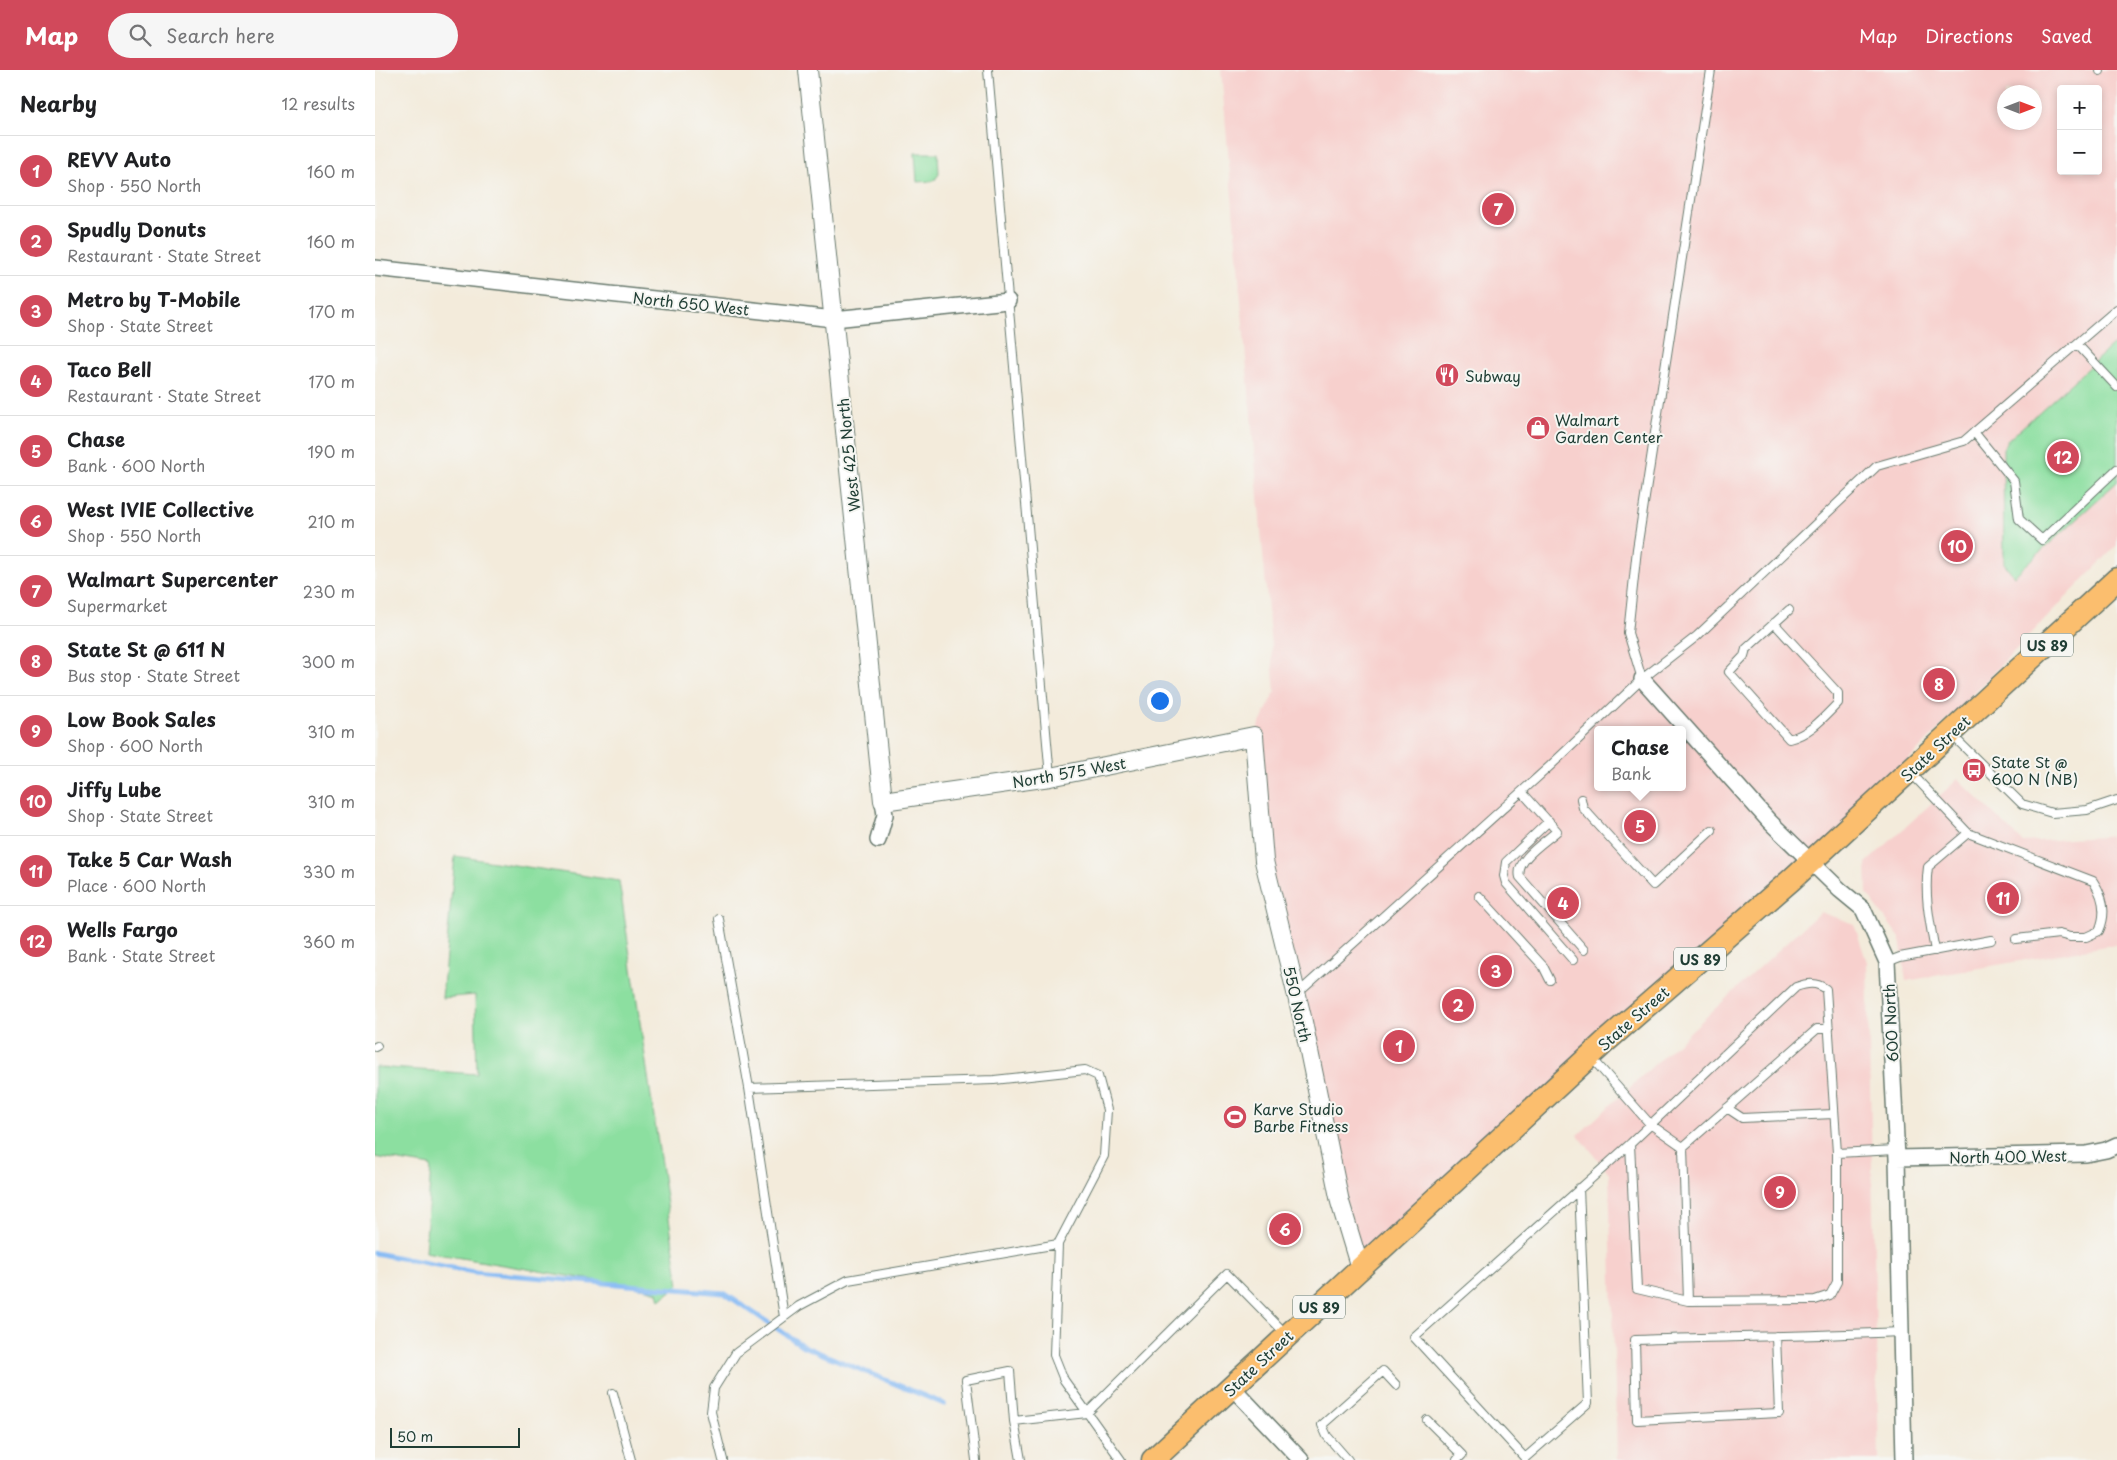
<!DOCTYPE html>
<html lang="en">
<head>
<meta charset="utf-8">
<style>
  body { margin:0; font-family:"Playpen Sans",sans-serif; background:#f6f6f6; color:#202124 }
  .controls { position:absolute; right:15px; top:15px; display:grid; overflow:hidden; border-radius:5px; box-shadow:0 2px 8px #0003 }
  .controls button { width:45px; height:45px; display:grid; place-items:center; padding:0; border:0; border-bottom:1px solid #e0e0e0; background:#fff; color:#202124; font:25px sans-serif }
  .compass { position:absolute; left:1622px; top:15px; width:45px; height:45px; border-radius:50%; background:#fff; box-shadow:0 2px 8px #0003; rotate:90deg }
  .scale { position:absolute; left:15px; bottom:12px; width:130px; box-sizing:border-box; padding-left:5px; border:2px solid #1f3d34; border-top:0; font-size:14px; line-height:18px; white-space:nowrap; color:#1f3d34; -webkit-text-stroke:4px #f6f6f2; paint-order:stroke }
  .you { position:absolute; left:784px; top:630px; width:18px; height:18px; margin:-12px; border:4px solid #fff; border-radius:50%; background:#1a73e8; box-shadow:0 0 0 8px #1a73e833 }
  .badge { display:grid; place-items:center; width:32px; height:32px; border-radius:50%; background:#d1495b; color:#fff; font-size:16px; font-weight:700 }
  .pin { position:absolute; translate:-50% -50%; border:2px solid #fff; box-shadow:0 1px 5px #0006 }
  .popup { position:absolute; left:1219px; top:656px; width:92px; height:65px; box-sizing:border-box; display:grid; place-content:center; border-radius:5px; background:#fff; filter:drop-shadow(0 1px 4px #0005); font-size:16px; white-space:nowrap; color:#757577 }
  .popup b { font-size:19px; color:#202124 }
  .popup::after { content:''; position:absolute; left:50%; top:100%; margin-left:-10px; border:10px solid transparent; border-top-color:#fff }
  .list { margin:0; padding:0; list-style:none }
  h2 { display:flex; justify-content:space-between; align-items:center; height:65px; margin:0; padding:0 20px; font-size:21px }
  h2 small { font-size:16px; font-weight:400; color:#757577 }
  .list li { display:grid; grid-template-columns:32px 1fr auto; gap:15px; align-items:center; box-sizing:border-box; height:70px; padding:0 20px; border-top:1px solid #e0e0e0 }
  .list b { display:block; font-size:19px; white-space:nowrap }
  .list p { margin:0; font-size:16px; white-space:nowrap; color:#757577 }
  .list em { font-size:16px; font-style:normal; color:#757577 }
  .icon { flex:none; width:28px; height:28px; fill:none; stroke:currentColor; stroke-width:2; stroke-linecap:round; stroke-linejoin:round }
  .map { position:relative; flex:none; width:1742px; height:1390px; overflow:hidden }
  header { display:flex; align-items:center; gap:30px; box-sizing:border-box; height:70px; padding:0 25px; background:#d1495b; color:#fff }
  header strong { font-size:24px }
  nav { display:flex; gap:28px; margin-inline-start:auto; font-size:18px }
  .search { width:350px; height:45px; background:#f6f6f6; display:flex; align-items:center; gap:12px; box-sizing:border-box; padding:0 18px; border-radius:28px; color:#757577; font-size:19px }
  main { display:flex }
  aside { flex:1; background:#fff }
  .map>svg:first-child { display:block }
</style>
</head>
<body>
<header>
<strong>Map</strong>
<div class="search"><svg class="icon" aria-label="search" viewBox="0 0 24 24"><circle cx="10" cy="10" r="6"/><path d="M15 15l6 6"/></svg>Search here</div>
<nav><a>Map</a><a>Directions</a><a>Saved</a></nav>
</header>
<main>
<aside>
<h2>Nearby<small>12 results</small></h2>
<ul class="list">
<li><span class="badge">1</span><div><b>REVV Auto</b><p>Shop · 550 North</p></div><em>160 m</em></li>
<li><span class="badge">2</span><div><b>Spudly Donuts</b><p>Restaurant · State Street</p></div><em>160 m</em></li>
<li><span class="badge">3</span><div><b>Metro by T-Mobile</b><p>Shop · State Street</p></div><em>170 m</em></li>
<li><span class="badge">4</span><div><b>Taco Bell</b><p>Restaurant · State Street</p></div><em>170 m</em></li>
<li><span class="badge">5</span><div><b>Chase</b><p>Bank · 600 North</p></div><em>190 m</em></li>
<li><span class="badge">6</span><div><b>West IVIE Collective</b><p>Shop · 550 North</p></div><em>210 m</em></li>
<li><span class="badge">7</span><div><b>Walmart Supercenter</b><p>Supermarket</p></div><em>230 m</em></li>
<li><span class="badge">8</span><div><b>State St @ 611 N</b><p>Bus stop · State Street</p></div><em>300 m</em></li>
<li><span class="badge">9</span><div><b>Low Book Sales</b><p>Shop · 600 North</p></div><em>310 m</em></li>
<li><span class="badge">10</span><div><b>Jiffy Lube</b><p>Shop · State Street</p></div><em>310 m</em></li>
<li><span class="badge">11</span><div><b>Take 5 Car Wash</b><p>Place · 600 North</p></div><em>330 m</em></li>
<li><span class="badge">12</span><div><b>Wells Fargo</b><p>Bank · State Street</p></div><em>360 m</em></li>
</ul>
</aside>
<div class="map">
<svg width="1742" height="1390" viewBox="0 0 1742 1390">
  <rect width="100%" height="100%" fill="#f6f6f2"/>
  <filter id="ink" filterUnits="userSpaceOnUse"><feTurbulence type="fractalNoise" baseFrequency=".02" numOctaves="2"/><feDisplacementMap in="SourceGraphic" scale="10" xChannelSelector="R" yChannelSelector="G"/><feConvolveMatrix kernelMatrix="1 2 1 2 8 2 1 2 1" color-interpolation-filters="sRGB"/></filter>
  <filter id="wash" filterUnits="userSpaceOnUse"><feTurbulence type="fractalNoise" baseFrequency=".0096" numOctaves="4" result="noise"/><feDisplacementMap in="SourceGraphic" scale="20" xChannelSelector="R" yChannelSelector="G"/><feGaussianBlur stdDeviation="1.12" result="paint"/><feColorMatrix in="noise" values="0 0 0 0 0 0 0 0 0 0 0 0 0 0 0 0 0 1.4 0 .05"/><feComposite in="paint" operator="in"/></filter>
  <g filter="url(#wash)">
    <rect width="100%" height="100%" fill="#f3ebdb"/>
    <path fill="#f7d0cd" fill-rule="evenodd" d="M 846,0 L 1742,0 L 1742,475 L 1435,792 L 985,1198 L 889,791 L 879,666 L 900,622 ZM 1686,19 L 1723,19 L 1723,101 L 1686,101 ZM 1630,22 L 1660,22 L 1660,52 L 1630,52 ZM 1222,660 L 1308,660 L 1308,717 L 1222,717 Z
      M 1583,709 L 1648,772 L 1742,766 L 1742,874 L 1531,911 L 1525,868 L 1492,824 L 1491,793 Z
      M 1445,842 L 1479,854 L 1492,892 L 1504,1390 L 1242,1390 L 1234,1103 L 1203,1065 Z"/>
    <path fill="#8cdfa0" stroke="#568e6a" d="M 540,83 L 563,83 L 564,104 L 559,111 L 542,112 Z
      M 1742,274 L 1742,412 L 1639,506 L 1629,493 L 1628,379 L 1631,372 L 1738,275 Z
      M 80,786 L 244,811 L 304,1215 L 285,1230 L 283,1222 L 272,1219 L 50,1182 L 56,1096 L 0,1087 L 0,997 L 102,1004 L 100,925 L 67,928 Z"/>
    <g fill="none" stroke-linecap="round" stroke-linejoin="round">
      <path stroke="#85baf4" stroke-width="5" d="M 0,1183 L 98,1202 L 349,1223 L 428,1276 L 569,1334"/>
    </g>
  </g>
  <g filter="url(#ink)">
    <g fill="none" stroke-linecap="round" stroke-linejoin="round">
      <g stroke="#697a6e" stroke-width="10">
        <path id="service" d="M 613,0 L 675,707
          M 1725,1 L 1725,0
          M 1702,274 L 1742,317
          M 1599,362 L 1639,411 L 1644,449 L 1667,470 L 1742,399
          M 1399,553 L 1463,623 L 1463,633 C 1448,648 1435,664 1414,669 L 1354,602 L 1369,586 L 1371,579 L 1414,540
          M 1267,609 L 1253,563 L 1262,479 L 1336,0
          M 1577,665 L 1647,734 L 1677,743 L 1712,740 L 1742,730
          M 1536,703 L 1593,763 L 1718,811 C 1729,827 1732,843 1724,861 L 1711,867 L 1695,867 L 1684,864 L 1641,869
          M 1147,722 L 1182,761 C 1170,772 1140,790 1145,807 L 1209,880
          M 1206,729 L 1208,738 L 1278,815 L 1337,760
          M 1174,751 L 1131,792 L 1129,806 L 1131,813 L 1198,890
          M 1104,826 L 1168,896 L 1175,910
          M 344,849 L 374,1018
          M 1560,881 C 1555,853 1549,825 1553,797 L 1593,763
          M 1512,892 L 1525,887 L 1616,870
          M 921,925 L 1175,696 L 1267,609 L 1322,566 L 1502,396 L 1589,371 L 1742,239
          M 0,977 L 2,976
          M 1216,987 L 1275,1054 L 1308,1077 L 1313,1231 L 1440,1230 L 1455,1225 L 1462,1212 L 1462,1083 L 1521,1080
          M 1352,1038 L 1367,1048 L 1459,1044
          M 1255,1074 L 1262,1219 L 1313,1231
          M 1308,1077 L 1442,959 L 1454,959
          M 1204,1118 L 1213,1333 L 1150,1388 L 1039,1267 L 1255,1074 L 1421,917 C 1433,913 1441,912 1451,919 L 1462,1083
          M 409,1247 L 374,1018 L 619,1010 L 710,1000 L 723,1006 L 732,1040 L 729,1086 L 683,1174
          M 1401,1266 L 1404,1343 L 1262,1350 L 1260,1270 C 1349,1267 1438,1266 1526,1262
          M 238,1323 L 256,1390
          M 1052,1350 L 1087,1385 L 1082,1390
          M 639,1351 L 712,1343 L 852,1204 L 911,1264
          M 348,1390 L 336,1342 L 339,1318 L 361,1283 L 424,1236 L 473,1210 L 683,1174 L 679,1285 L 689,1310 L 746,1390
          M 601,1390 L 591,1310 L 635,1301 L 639,1351 L 646,1390
          M 973,1390 L 952,1366 L 947,1355 L 1008,1301 L 1021,1315"/>
      </g>
      <g stroke="#697a6e" stroke-width="18">
        <path id="minor" d="M 0,198 L 459,249 L 633,231
          M 1267,609 L 1394,751 L 1465,820 L 1488,839 L 1512,892 L 1522,1088 L 1529,1390
          M 503,770 L 510,745 L 508,731
          M 1522,1088 L 1711,1084 L 1731,1080 L 1742,1075
          M 857,1317 L 926,1390"/>
      </g>
      <g stroke="#697a6e" stroke-width="20">
        <path id="tertiary" d="M 433,0 L 508,731 L 675,707 L 879,666 L 889,791 L 927,947 L 965,1132 L 985,1198"/>
      </g>
      <g stroke="#697a6e" stroke-width="25">
        <path id="primary" d="M 778,1390 L 1231,971 L 1416,810 L 1742,509"/>
      </g>
      <use href="#service" stroke="#fff" stroke-width="8"/>
      <use href="#minor" stroke="#fff" stroke-width="15"/>
      <use href="#tertiary" stroke="#fff" stroke-width="18"/>
      <use href="#primary" stroke="#fbbe6e" stroke-width="22"/>
    </g>
  </g>
  <defs>
    <g id="restaurant-disc" transform="scale(1.25)"><circle r="9.5" fill="#d1495b" stroke="#f6f6f2"/><path d="M-5-6h1v4h1v-4h1v4h1v-4h1v5L-1.5 .5V6h-2V.5L-5-1ZM5-6V6H3V1.5H1.5Q1.5-4 5-6Z" fill="#fff"/></g>
    <g id="shop-disc" transform="scale(1.25)"><circle r="9.5" fill="#d1495b" stroke="#f6f6f2"/><path d="M-5-2.5h2.3a2.7 3.5 0 0 1 5.4 0H5L5.5 6h-11ZM-1.5-2.5h3a1.5 2.3 0 0 0-3 0Z" fill="#fff"/></g>
    <g id="bus-disc" transform="scale(1.25)"><circle r="9.5" fill="#d1495b" stroke="#f6f6f2"/><path d="M-5-6H5V4H4V6H2V4H-2V6H-4V4H-5ZM-3.5-4V0h7V-4ZM-3.5 1.2v1.5H-2V1.2ZM2 1.2v1.5H3.5V1.2Z" fill="#fff"/></g>
    <g id="stadium-disc" transform="scale(1.25)"><circle r="9.5" fill="#d1495b" stroke="#f6f6f2"/><path d="M0-5a6.5 5 0 1 0 0 10a6.5 5 0 1 0 0-10ZM-3.5-1.8h7v3.6h-7Z" fill="#fff"/></g>
  </defs>
  <g fill-rule="evenodd">
    <use href="#restaurant-disc" x="1072" y="305"/>
    <use href="#shop-disc" x="1163" y="358"/>
    <use href="#bus-disc" x="1599" y="700"/>
    <use href="#stadium-disc" x="860" y="1047"/>
  </g>
  <g text-anchor="middle" dominant-baseline="central" stroke-width="4" stroke-linejoin="round" paint-order="stroke">
    <g fill="#f6f6f2" stroke="#60746d" stroke-width="1">
      <rect x="1646" y="563.5" width="52" height="23" rx="4"/>
      <rect x="1299" y="877.5" width="52" height="23" rx="4"/>
      <rect x="918" y="1225.5" width="52" height="23" rx="4"/>
    </g>
    <g font-size="14" font-weight="bold" fill="#1f3d34">
      <text x="1672" y="575">US 89</text>
      <text x="1325" y="889">US 89</text>
      <text x="944" y="1237">US 89</text>
    </g>
    <g font-size="15" fill="#1f3d34" stroke="#f6f6f2">
      <text transform="translate(316 233) rotate(6)">North 650 West</text>
      <text transform="translate(473 385) rotate(-96)">West 425 North</text>
      <text transform="translate(1560 678) rotate(-43)">State Street</text>
      <text transform="translate(694 702) rotate(-10)">North 575 West</text>
      <text transform="translate(923 934) rotate(77)">550 North</text>
      <text transform="translate(1258 948) rotate(-41)">State Street</text>
      <text transform="translate(1515 953) rotate(-93)">600 North</text>
      <text transform="translate(1633 1086) rotate(-1)">North 400 West</text>
      <text transform="translate(883 1293) rotate(-43)">State Street</text>
    </g>
    <g font-size="15" fill="#1f3d34" stroke="#f6f6f2" text-anchor="start">
      <text x="1090" y="305">Subway</text>
      <text x="1180" y="349">Walmart<tspan x="1180" dy="17">Garden Center</tspan></text>
      <text x="1616" y="691">State St @<tspan x="1616" dy="17">600 N (NB)</tspan></text>
      <text x="878" y="1038">Karve Studio<tspan x="878" dy="17">Barbe Fitness</tspan></text>
    </g>
  </g>
</svg>
<div class="controls">
<button>+</button>
<button>−</button>
</div>
<svg class="compass" viewBox="-18 -18 36 36"><path d="M0-13l5 13h-10z" fill="#e53935"/><path d="M0 13l5-13h-10z" fill="#757577"/></svg>
<div class="scale">50 m</div>
<div class="you"></div>
<div class="pin badge" style="left:1024px;top:976px">1</div>
<div class="pin badge" style="left:1083px;top:935px">2</div>
<div class="pin badge" style="left:1121px;top:901px">3</div>
<div class="pin badge" style="left:1188px;top:833px">4</div>
<div class="pin badge" style="left:1265px;top:756px">5</div>
<div class="popup"><b>Chase</b>Bank</div>
<div class="pin badge" style="left:910px;top:1159px">6</div>
<div class="pin badge" style="left:1123px;top:139px">7</div>
<div class="pin badge" style="left:1564px;top:614px">8</div>
<div class="pin badge" style="left:1405px;top:1122px">9</div>
<div class="pin badge" style="left:1582px;top:476px">10</div>
<div class="pin badge" style="left:1628px;top:828px">11</div>
<div class="pin badge" style="left:1688px;top:387px">12</div>
</div>
</main>
</body>
</html>
